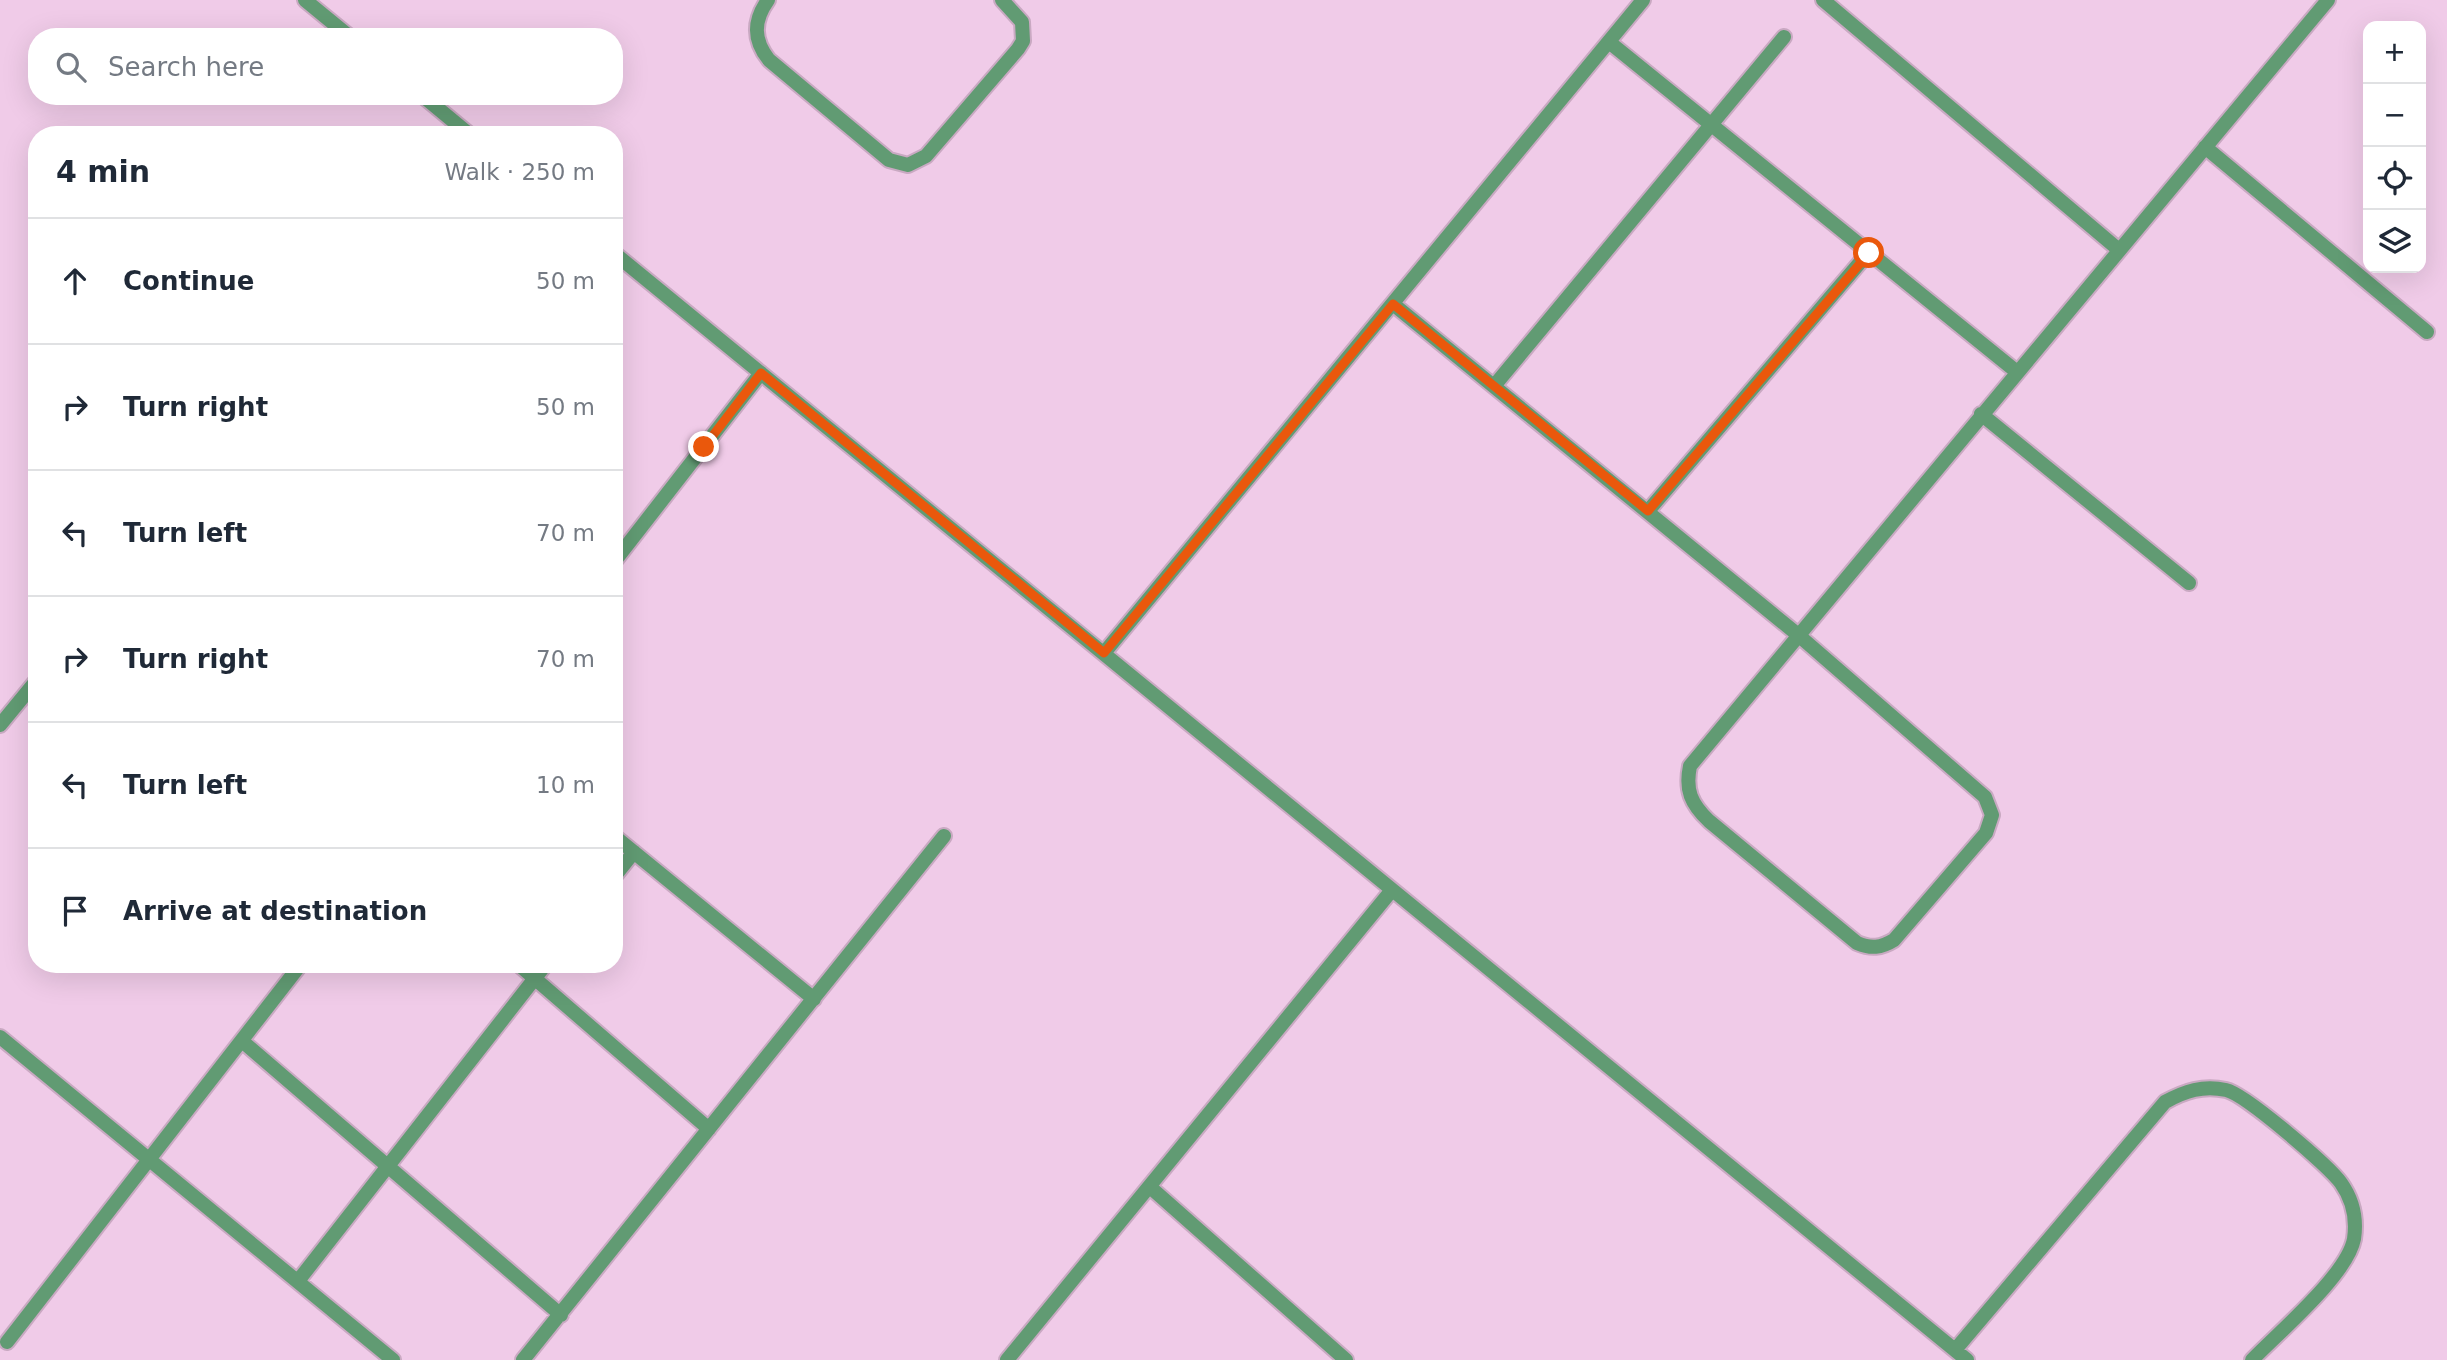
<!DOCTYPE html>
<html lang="en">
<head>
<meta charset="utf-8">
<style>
  body { margin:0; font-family:"DejaVu Sans",sans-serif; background:#f6f6f7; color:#1f2937 }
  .controls { position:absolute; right:21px; top:21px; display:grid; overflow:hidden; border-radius:14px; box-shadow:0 7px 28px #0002 }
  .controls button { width:63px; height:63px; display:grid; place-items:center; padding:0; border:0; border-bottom:2px solid #e0e1e3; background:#fff; color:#1f2937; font:35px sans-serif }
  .stop { position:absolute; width:21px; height:21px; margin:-16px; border:5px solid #ea580c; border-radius:50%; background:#fff }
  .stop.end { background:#ea580c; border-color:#fff; box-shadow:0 2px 7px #0008 }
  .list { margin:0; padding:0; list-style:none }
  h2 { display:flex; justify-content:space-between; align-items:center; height:91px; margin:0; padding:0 28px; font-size:30px }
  h2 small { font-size:23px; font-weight:400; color:#747a83 }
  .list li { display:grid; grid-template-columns:46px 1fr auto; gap:21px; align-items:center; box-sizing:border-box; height:126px; padding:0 28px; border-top:2px solid #e0e1e3 }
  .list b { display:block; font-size:26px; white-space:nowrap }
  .list em { font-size:23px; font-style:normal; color:#747a83 }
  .icon { flex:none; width:38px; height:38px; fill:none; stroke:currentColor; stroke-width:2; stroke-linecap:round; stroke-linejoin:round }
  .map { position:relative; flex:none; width:2447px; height:1360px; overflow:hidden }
  .search { position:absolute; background:#fff; box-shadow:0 7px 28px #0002; left:28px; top:28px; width:595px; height:77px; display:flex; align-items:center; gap:18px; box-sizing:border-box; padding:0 24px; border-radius:28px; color:#747a83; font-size:26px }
  .panel { position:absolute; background:#fff; box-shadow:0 7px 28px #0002; left:28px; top:126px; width:595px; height:847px; border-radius:28px }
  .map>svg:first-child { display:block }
</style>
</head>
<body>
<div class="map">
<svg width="2447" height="1360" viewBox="0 0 2447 1360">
  <rect width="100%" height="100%" fill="#f0cbe8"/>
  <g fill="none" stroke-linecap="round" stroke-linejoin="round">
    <g stroke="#c9a9c2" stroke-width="18">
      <path id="service" d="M 305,0 L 350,37
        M 768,0 C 753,21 753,40 769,60 L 889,160 L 908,165 L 926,156 L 1018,49 L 1023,41 L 1022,22 L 1002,0
        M 1823,0 L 2119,250
        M 1609,42 L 2017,372
        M 423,96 L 470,135
        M 2205,147 L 2427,332
        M 614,253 L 1967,1360
        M 1393,304 L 1797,634 L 1985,797 L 1992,815 L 1986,833 L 1894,940 C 1881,948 1871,949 1857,943 L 1709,821 C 1691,804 1685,790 1690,766 L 2328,0
        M 1494,386 L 1784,37
        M 1981,414 L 2189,583
        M 1648,511 L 1869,252
        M 614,562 L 761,373
        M 1104,653 L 1643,0
        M 0,725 L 37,680
        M 614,836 L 814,999
        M 614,877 L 634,852
        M 518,964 L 709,1129
        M 0,1037 L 393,1360
        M 242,1041 L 561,1315
        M 1150,1187 L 1346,1360
        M 298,1281 L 546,964
        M 7,1342 L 301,964
        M 1955,1350 L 2165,1102 C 2185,1091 2203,1085 2226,1090 C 2245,1094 2329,1166 2341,1183 C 2353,1200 2357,1219 2354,1239 C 2347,1275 2279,1332 2252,1360
        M 523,1360 L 944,836
        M 1007,1360 L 1392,890"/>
    </g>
    <use href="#service" stroke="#619b73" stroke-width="14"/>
  </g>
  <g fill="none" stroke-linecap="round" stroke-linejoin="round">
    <path stroke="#ea580c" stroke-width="9" d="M 704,447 L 761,373 L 1104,653 L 1393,304 L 1648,511 L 1869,253"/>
  </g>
</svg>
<div class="controls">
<button>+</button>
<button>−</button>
<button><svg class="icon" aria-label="locate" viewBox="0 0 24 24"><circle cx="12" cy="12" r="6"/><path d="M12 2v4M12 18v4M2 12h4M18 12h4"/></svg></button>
<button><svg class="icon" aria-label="layers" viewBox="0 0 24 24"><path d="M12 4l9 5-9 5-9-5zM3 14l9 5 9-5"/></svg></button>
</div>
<div class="stop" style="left:1869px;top:253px"></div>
<div class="stop end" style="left:704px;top:447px"></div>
<div class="search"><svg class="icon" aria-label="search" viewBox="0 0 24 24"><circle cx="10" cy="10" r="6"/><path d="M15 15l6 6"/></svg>Search here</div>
<section class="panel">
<h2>4 min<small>Walk · 250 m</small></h2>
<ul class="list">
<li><svg class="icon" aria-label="ahead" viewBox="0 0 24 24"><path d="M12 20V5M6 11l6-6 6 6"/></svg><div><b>Continue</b></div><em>50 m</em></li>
<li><svg class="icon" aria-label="right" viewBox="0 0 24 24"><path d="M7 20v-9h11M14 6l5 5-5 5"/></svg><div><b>Turn right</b></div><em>50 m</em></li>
<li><svg class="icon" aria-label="left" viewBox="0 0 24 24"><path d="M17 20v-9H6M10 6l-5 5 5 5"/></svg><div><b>Turn left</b></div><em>70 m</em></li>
<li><svg class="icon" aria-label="right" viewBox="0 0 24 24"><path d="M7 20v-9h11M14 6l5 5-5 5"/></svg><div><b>Turn right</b></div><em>70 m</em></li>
<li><svg class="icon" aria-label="left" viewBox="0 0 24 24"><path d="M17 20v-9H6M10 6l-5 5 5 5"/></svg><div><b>Turn left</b></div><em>10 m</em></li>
<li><svg class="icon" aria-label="arrive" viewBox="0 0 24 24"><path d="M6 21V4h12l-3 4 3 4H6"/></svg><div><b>Arrive at destination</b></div></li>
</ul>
</section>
</div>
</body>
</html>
